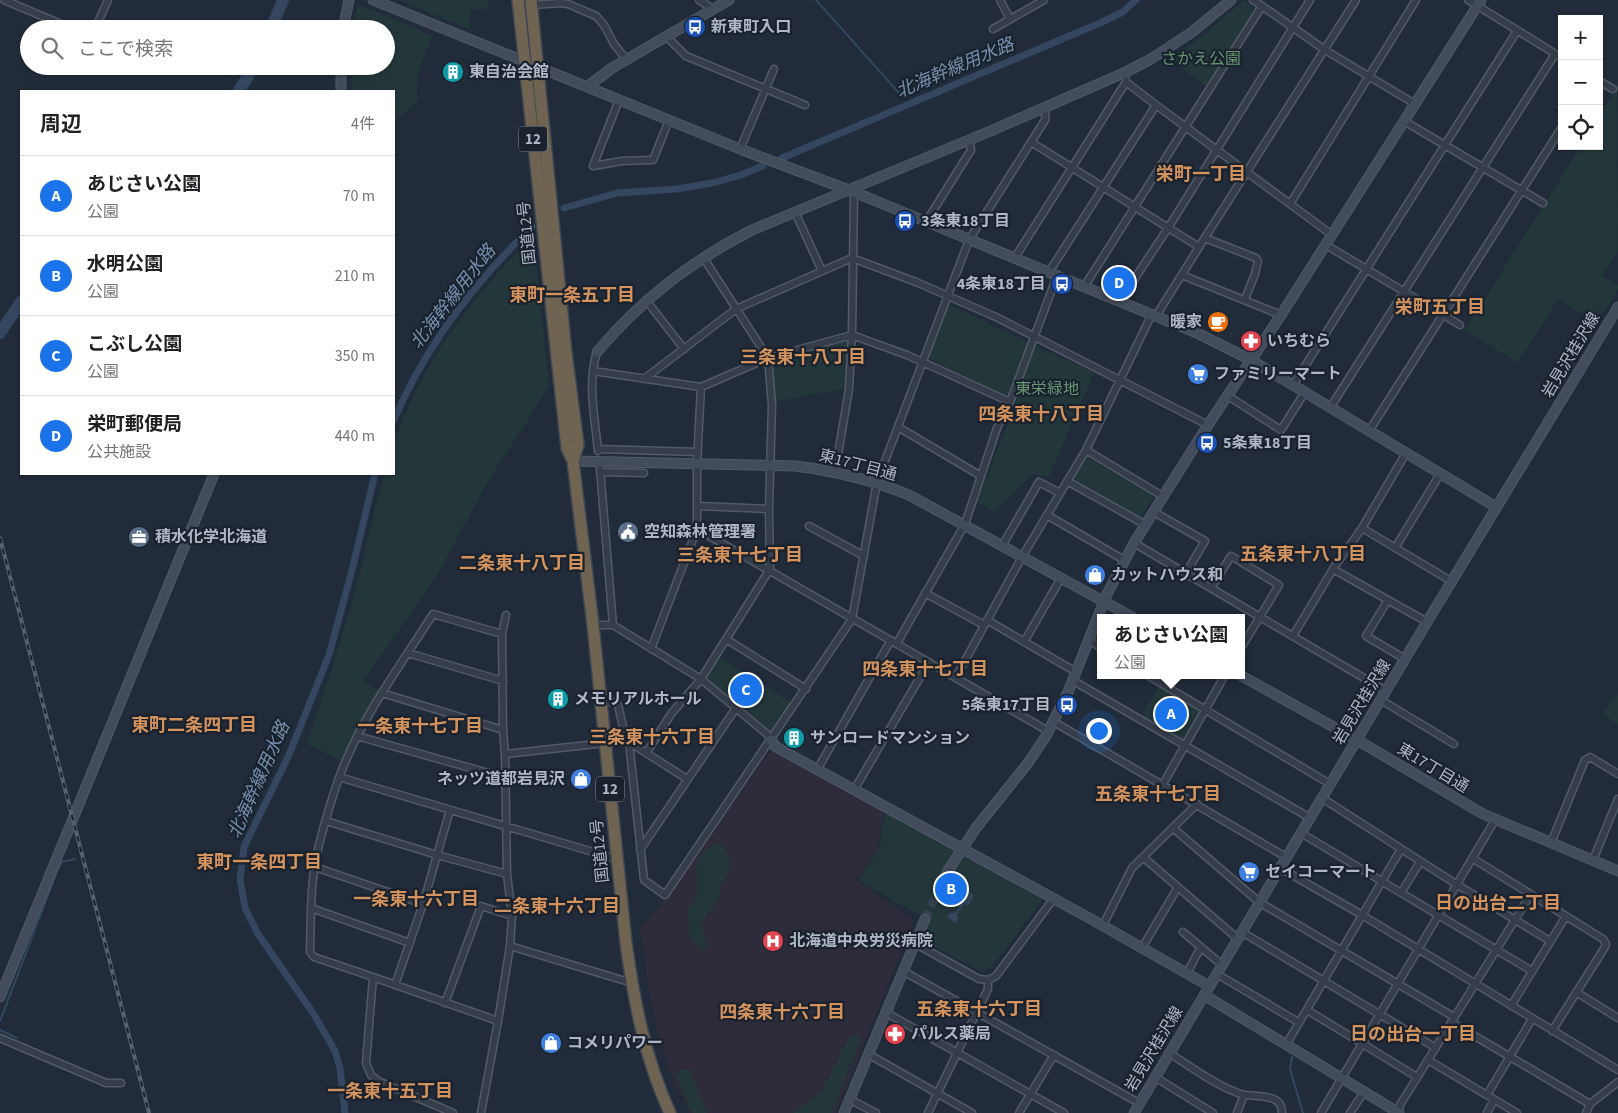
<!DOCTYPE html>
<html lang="ja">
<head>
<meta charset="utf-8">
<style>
  body { margin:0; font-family:"Source Sans 3","Noto Sans JP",sans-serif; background:#f2f2f2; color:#202124 }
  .controls { position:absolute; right:15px; top:15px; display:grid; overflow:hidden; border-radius:0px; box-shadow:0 1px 4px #0004 }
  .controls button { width:45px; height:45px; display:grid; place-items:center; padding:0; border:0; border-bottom:1px solid #e0e0e0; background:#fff; color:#202124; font:25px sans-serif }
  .you { position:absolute; left:1098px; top:730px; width:18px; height:18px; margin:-12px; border:4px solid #fff; border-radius:50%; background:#1a73e8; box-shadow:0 0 0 8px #1a73e833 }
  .badge { display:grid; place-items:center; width:32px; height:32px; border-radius:50%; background:#1a73e8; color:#fff; font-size:16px; font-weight:700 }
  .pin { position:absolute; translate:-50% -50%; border:2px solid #fff; box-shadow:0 1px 5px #0006 }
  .popup { position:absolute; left:1097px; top:614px; width:148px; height:65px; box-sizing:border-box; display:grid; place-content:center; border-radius:0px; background:#fff; filter:drop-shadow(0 1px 4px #0005); font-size:16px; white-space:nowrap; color:#757577 }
  .popup b { font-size:19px; color:#202124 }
  .popup::after { content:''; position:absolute; left:50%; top:100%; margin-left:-10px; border:10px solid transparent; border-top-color:#fff }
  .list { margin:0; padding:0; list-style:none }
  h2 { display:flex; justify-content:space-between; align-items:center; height:65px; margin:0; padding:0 20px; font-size:21px }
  h2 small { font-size:16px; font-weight:400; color:#757577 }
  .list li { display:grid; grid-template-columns:32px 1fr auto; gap:15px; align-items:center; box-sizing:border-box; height:80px; padding:0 20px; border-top:1px solid #e0e0e0 }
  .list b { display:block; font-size:19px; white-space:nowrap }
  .list p { margin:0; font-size:16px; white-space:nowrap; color:#757577 }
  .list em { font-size:16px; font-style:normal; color:#757577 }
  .icon { flex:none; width:28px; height:28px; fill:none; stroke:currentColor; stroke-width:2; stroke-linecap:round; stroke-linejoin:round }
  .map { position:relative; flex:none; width:1618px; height:1113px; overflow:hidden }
  .search { position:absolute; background:#fff; box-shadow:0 1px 4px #0004; left:20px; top:20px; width:375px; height:55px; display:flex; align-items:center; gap:12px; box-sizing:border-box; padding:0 18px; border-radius:28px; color:#757577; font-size:19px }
  .panel { position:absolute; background:#fff; box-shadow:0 1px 4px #0004; left:20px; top:90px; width:375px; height:385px; border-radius:0px }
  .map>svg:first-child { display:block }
</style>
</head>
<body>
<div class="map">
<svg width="1618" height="1113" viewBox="0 0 1618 1113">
  <rect width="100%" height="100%" fill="#212b39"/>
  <path fill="#2e2c3a" d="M 770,751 L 884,810 L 878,847 L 856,880 L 914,920 L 836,1113 L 689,1113 L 682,1095 L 674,1084 L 660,1041 L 650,998 L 640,927 L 664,902 Z"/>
  <path fill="#23373a" d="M 399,0 L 493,0 L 490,0 L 486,9 L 471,9 L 469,29 Z
    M 1244,0 L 1255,9 L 1206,86 L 1169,59 L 1204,35 Z
    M 358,4 L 433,36 C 423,60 413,75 418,101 L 394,122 L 394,91 L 352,91 L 352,66 L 386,66 L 386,29 L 353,29 Z
    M 1617,88 L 1618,251 L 1602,276 L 1618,285 L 1618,289 L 1597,323 L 1558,299 L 1518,363 L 1465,330 L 1581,146 L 1599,146 L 1599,117 Z
    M 533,235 L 549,385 L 526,423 L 491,476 L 437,575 L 404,623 L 363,681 L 380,691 L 341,761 L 307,744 C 323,694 341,643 355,592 C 366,553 372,512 385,474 L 394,474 C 394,465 393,455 394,447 C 396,431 405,415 411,401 C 441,337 485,285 533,235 Z
    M 947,304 L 1094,373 L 1049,476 L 1031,475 L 995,512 L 977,502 L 1016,402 L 925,356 Z
    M 849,339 L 847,388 L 774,402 L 770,360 Z
    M 1088,458 L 1154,496 L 1141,517 L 1074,479 L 1086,459 Z
    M 719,657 L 792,703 L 772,732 L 706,677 Z
    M 1159,686 L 1202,710 L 1184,741 L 1141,717 Z
    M 1618,694 L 1618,725 L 1602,713 Z
    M 887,812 L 1044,897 L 991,968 L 983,972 L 925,942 L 923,939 L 930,921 L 858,880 L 880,846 L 884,818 Z
    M 714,844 L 721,844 L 732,864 L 721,885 L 720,896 L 701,925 L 708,946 L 703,952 L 690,937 L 688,911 L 698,893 L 697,868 L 700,857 Z
    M 859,1033 L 861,1037 L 832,1113 L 793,1113 L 822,1091 L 849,1037 Z
    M 682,1069 L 690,1070 L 707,1113 L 692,1113 L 676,1076 Z"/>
  <path fill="#344660" d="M 968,891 L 974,895 L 968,906 L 965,904 L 957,914 L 958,919 L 956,923 L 947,917 L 950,913 L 955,913 L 962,902 L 961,900 Z"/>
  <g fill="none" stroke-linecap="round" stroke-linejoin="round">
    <path stroke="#344660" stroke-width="2" d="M 816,0 L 899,93
      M 0,1021 L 58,869 L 62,862 L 75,859
      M 0,1030 L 17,1038
      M 1292,1057 L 1290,1069 L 1303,1113"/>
    <path stroke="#344660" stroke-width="7" d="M 782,158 L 1100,23 L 1123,12 L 1136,0
      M 564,208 L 617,193 L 677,189 L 712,183 L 741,175 L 763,166
      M 394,420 C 425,346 475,282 532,227
      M 345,1113 L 340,1068 L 335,1051 L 315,1016 L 258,934 L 245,908 L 240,879 L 244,847 L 289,755 L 329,655 L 352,570 L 375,474"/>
    <path stroke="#344660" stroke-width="12" d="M 271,29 L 283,0
      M 239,91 L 254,66
      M 0,333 L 21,302"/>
    <path stroke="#36404e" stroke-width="9" stroke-dasharray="9 4.5" stroke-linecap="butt" d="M 925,919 L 947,872"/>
    <g stroke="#525a67" stroke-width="9">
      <path id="street" d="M 4,0 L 73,29
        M 699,0 L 713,9
        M 1000,0 L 1010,19
        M 1468,0 L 1562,58
        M 532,5 L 561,3 L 568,4 L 596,16 L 604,25 L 614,44 L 626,59
        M 1262,6 L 1325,50 L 1415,104
        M 95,29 L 108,0
        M 993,29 L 1044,0
        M 666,36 L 686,56 L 805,105
        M 1599,81 L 1613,89
        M 619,100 L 593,166 L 622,161 L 653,160 L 669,120
        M 1156,105 L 1332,235
        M 1404,121 L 1543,203
        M 1031,142 L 1199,247 L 1356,0
        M 740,149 L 774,69
        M 1290,204 L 1416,0
        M 795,212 L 822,271
        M 926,222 L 971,150 L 969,140
        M 1205,238 L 1256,258 L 1258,261 L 1255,274 L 1245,299
        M 1326,245 L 1460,325
        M 1014,259 L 1126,82 L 1126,80
        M 1049,272 L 1156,105 L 1126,82
        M 1182,275 L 1281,315
        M 1084,287 L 1262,6 L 1253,0
        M 646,300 L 684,349
        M 1120,301 L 1168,228 L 1310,0
        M 1156,316 L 1199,247
        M 597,352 C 587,383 595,419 598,451
        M 593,371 L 701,387
        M 644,379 L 736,309 L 852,258 L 916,282 L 996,317 L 1208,425
        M 1293,385 L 1517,31
        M 1228,396 L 1281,430 L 1305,392
        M 1330,408 L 1555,54
        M 898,427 L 981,476
        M 1369,431 L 1562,127
        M 598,449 L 698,452
        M 1086,450 L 1164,497
        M 600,469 L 613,625
        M 600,472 L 644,473
        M 835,472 L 849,389 L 852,335 L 907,355 L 1010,402 L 1057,276
        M 1067,481 L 1146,525
        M 698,506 L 769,509
        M 1154,512 L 1205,541 L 1186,573
        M 1047,515 L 1124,560
        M 809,526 L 864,556
        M 1362,528 L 1451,581
        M 697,529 L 1048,731
        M 1134,543 L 1386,691
        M 1002,546 L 1039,482 L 1060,493
        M 1395,548 L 1440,474
        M 1333,569 L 1427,622
        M 1211,588 L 1231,556 L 1279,585 L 1241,648
        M 925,593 L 984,625
        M 1388,600 L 1366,636 L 1405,659
        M 987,620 L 1076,672
        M 593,625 L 613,625 L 701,679 L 767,734 L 771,740
        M 1293,636 L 1333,569 L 1362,528 L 1406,453
        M 726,639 L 806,689
        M 1089,640 L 1101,648
        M 1024,642 L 1061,578
        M 897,643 L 965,524 L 997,428 L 1010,402
        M 651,649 L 697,529 L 697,463 L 701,387 L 768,358 L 852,335 L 854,192
        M 408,653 L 503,681
        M 1147,675 L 1330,784
        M 956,677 L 1022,557 L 1086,450 L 1152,314
        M 1072,680 L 1310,818
        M 382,693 L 503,730
        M 1381,700 L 1454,744
        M 601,702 L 616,702 L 618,705 L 624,731 L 629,742 L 687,779
        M 1054,722 L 1286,857
        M 357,736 L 506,778
        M 629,742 L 644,880 L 665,895 L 852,619 L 877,482 L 969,240 L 1045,120 L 1046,107
        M 647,752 L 671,714 L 701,679 L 770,569 L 769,509 L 772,405 L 768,358 L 703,257
        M 505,754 L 605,743
        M 817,770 L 891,640
        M 339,777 L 617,859
        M 1163,784 L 1225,675
        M 854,790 L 929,662
        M 1322,798 L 1456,884 L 1550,941
        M 326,821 L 437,855 L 507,874
        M 1173,828 L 1259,902 L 1454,1017
        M 1301,833 L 1532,971
        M 1551,843 L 1585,760 L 1590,757 L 1618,774
        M 640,850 L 736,708
        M 1143,857 L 1238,939
        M 1472,858 L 1603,939 L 1606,944 L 1605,947 L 1552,1031
        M 1593,860 L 1618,799
        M 315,867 L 423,904
        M 1280,868 L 1362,915 L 1618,1070
        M 1401,893 L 1420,862
        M 311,908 L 410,943
        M 1103,925 L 1132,868 L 1197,804
        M 1183,932 L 1222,965
        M 1242,932 L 1436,1048
        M 914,943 L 979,979 L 988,980
        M 510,946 L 632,983
        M 1142,948 L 1178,887
        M 903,971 L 1139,1103
        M 1187,973 L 1201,947
        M 1217,974 L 1298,1022
        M 373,977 L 314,957 L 310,952 C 311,918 310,883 318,849 C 325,821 333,792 344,765 C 366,711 402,663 433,614 L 502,634
        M 395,985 L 423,904 L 450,810
        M 1576,992 L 1618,1018
        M 445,1003 L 481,906 L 512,916
        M 1511,1006 L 1566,916
        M 1307,1010 L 1417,1077
        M 885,1012 L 1064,1113
        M 1451,1022 L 1590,1104
        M 0,1038 L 106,1083 L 121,1083
        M 1286,1045 L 1401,849
        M 1169,1053 C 1190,1066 1218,1087 1241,1094 C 1255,1098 1283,1092 1282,1113
        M 868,1054 L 972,1113
        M 1428,1060 L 1517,1113
        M 1155,1077 L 1213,1113
        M 1487,1095 L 1532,1019
        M 849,1099 L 876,1113
        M 453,1113 L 378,1081 L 371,1075 L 366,1063 L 373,977 L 498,1021 L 510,946 L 512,916 L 507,874 L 505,754 L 503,730 L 502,634 L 506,615
        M 481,1113 L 498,1021
        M 928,1113 L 988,989 L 988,980 L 996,976 L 1054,898
        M 1019,1113 L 1054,1055
        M 1237,1113 L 1244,1095
        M 1321,1113 L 1495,820
        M 1350,1113 L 1364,1092
        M 1398,1113 L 1400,1105 L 1531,894
        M 1487,1113 L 1494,1100
        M 1586,1113 L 1590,1104 L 1618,1082"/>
    </g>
    <g stroke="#525a67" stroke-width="11">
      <path id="secondary" d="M 373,0 L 740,149 L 854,192 L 1199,334 L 1251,360 L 1496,507
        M 343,29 L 349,0
        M 587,87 L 612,68 L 729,0
        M 341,91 L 341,66
        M 597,352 C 642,299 690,262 752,230 L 993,130 L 1126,72 L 1151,59 L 1192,32 L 1231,0
        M 573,461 L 795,466 C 835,471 872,480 909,495 L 1134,618
        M 1240,675 L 1357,740 L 1483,814 L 1618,871
        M 771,740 L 776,747 L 1091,919 L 1209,986
        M 947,872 L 976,828 L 1028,763 L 1046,736 L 1068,692 L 1107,594 L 1134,543 L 1208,425 L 1281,315 L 1481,0
        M 1204,995 L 1399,1113
        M 0,997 L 214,474
        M 844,1113 L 925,919
        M 1134,1113 L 1427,622 L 1618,307"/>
    </g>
    <g stroke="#3f4754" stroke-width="14">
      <path id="highway" d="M 518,0 L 567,448 L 573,461 L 593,625 L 626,943 C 634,1001 645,1059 670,1113
        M 531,0 L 566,353 L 578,445 L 573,461"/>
    </g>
    <use href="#street" stroke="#343d49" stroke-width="6"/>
    <use href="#secondary" stroke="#424c5c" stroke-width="9"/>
    <use href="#highway" stroke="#6f6451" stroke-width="11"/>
    <g stroke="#566070" stroke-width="4">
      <path id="rail" d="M 0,538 L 149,1113"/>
    </g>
    <use href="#rail" stroke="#1a222e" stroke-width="2" stroke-dasharray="5.5" stroke-linecap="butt"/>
  </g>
  <defs>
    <g id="bus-disc" transform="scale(1.125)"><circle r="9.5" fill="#1a4fb4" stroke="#1a222e"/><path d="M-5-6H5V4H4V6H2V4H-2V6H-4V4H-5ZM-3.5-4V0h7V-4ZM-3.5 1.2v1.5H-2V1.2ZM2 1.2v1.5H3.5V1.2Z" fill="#fff"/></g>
    <g id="building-disc" transform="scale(1.125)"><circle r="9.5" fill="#0f9aa8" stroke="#1a222e"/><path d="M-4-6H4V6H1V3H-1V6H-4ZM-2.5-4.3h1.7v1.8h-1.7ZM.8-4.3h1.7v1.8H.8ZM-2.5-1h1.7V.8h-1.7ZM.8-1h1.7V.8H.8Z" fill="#fff"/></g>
    <g id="cafe-disc" transform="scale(1.125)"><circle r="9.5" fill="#e8710a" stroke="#1a222e"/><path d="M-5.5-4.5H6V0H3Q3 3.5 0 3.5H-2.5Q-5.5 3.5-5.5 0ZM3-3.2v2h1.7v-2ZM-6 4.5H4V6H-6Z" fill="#fff"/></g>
    <g id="pharmacy-disc" transform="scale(1.125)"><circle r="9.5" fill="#e0444e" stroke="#1a222e"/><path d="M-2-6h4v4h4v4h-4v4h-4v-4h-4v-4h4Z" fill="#fff"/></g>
    <g id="supermarket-disc" transform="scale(1.125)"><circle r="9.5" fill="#3f7fe0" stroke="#1a222e"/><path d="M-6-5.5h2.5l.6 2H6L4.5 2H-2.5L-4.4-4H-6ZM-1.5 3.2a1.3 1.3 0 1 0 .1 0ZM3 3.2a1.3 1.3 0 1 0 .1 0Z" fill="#fff"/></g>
    <g id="civic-disc" transform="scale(1.125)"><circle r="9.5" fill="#5c6f8a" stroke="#1a222e"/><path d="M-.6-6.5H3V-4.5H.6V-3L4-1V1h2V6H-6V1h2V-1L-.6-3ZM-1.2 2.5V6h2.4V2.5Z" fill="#fff"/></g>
    <g id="office-disc" transform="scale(1.125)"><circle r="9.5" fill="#5c6f8a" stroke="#1a222e"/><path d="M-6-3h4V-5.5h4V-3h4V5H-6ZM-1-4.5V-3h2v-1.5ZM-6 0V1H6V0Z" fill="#fff"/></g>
    <g id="shop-disc" transform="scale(1.125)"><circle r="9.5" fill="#3f7fe0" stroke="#1a222e"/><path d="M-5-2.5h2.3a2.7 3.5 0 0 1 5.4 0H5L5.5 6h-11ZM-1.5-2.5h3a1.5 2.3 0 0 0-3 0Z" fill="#fff"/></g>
    <g id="hospital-disc" transform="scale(1.125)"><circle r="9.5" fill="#e0444e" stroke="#1a222e"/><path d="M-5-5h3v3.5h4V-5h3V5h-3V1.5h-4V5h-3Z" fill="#fff"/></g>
  </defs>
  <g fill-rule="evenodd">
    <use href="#bus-disc" x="695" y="27"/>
    <use href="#building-disc" x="453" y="72"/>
    <use href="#bus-disc" x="905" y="221"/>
    <use href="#bus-disc" x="1062" y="284"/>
    <use href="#cafe-disc" x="1218" y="322"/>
    <use href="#pharmacy-disc" x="1251" y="341"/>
    <use href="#supermarket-disc" x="1198" y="374"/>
    <use href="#bus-disc" x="1207" y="443"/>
    <use href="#civic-disc" x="628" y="532"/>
    <use href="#office-disc" x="139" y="537"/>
    <use href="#shop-disc" x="1095" y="575"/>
    <use href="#building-disc" x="558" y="699"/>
    <use href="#bus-disc" x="1067" y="705"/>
    <use href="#building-disc" x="794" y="738"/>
    <use href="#shop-disc" x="581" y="779"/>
    <use href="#supermarket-disc" x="1249" y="872"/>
    <use href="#hospital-disc" x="773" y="941"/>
    <use href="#pharmacy-disc" x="895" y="1034"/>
    <use href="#shop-disc" x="551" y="1043"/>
  </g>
  <g text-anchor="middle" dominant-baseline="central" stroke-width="4.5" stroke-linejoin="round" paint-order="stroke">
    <g fill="#1a222e" stroke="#828a98" stroke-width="1">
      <rect x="519" y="126.5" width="28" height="25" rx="4"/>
      <rect x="596" y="776.5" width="28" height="25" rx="4"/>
    </g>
    <g font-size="15" font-weight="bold" fill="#afb7c5">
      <text x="533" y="139">12</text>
      <text x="610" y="789">12</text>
    </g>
    <g font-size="16" font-weight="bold" fill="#afb7c5" stroke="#1a222e" text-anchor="start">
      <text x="711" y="27">新東町入口</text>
      <text x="469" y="72">東自治会館</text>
      <text x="921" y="221">3条東18丁目</text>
      <text x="1046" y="284" text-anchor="end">4条東18丁目</text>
      <text x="1202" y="322" text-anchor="end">暖家</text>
      <text x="1267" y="341">いちむら</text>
      <text x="1214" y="374">ファミリーマート</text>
      <text x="1223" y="443">5条東18丁目</text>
      <text x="644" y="532">空知森林管理署</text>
      <text x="155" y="537">積水化学北海道</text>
      <text x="1111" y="575">カットハウス和</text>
      <text x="574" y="699">メモリアルホール</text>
      <text x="1051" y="705" text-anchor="end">5条東17丁目</text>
      <text x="810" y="738">サンロードマンション</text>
      <text x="565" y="779" text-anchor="end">ネッツ道都岩見沢</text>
      <text x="1265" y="872">セイコーマート</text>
      <text x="789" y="941">北海道中央労災病院</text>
      <text x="911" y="1034">パルス薬局</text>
      <text x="567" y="1043">コメリパワー</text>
    </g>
    <g font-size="16" fill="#669672" stroke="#1a222e">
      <text x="1201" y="59">さかえ公園</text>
      <text x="1047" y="389">東栄緑地</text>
    </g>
    <g font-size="16" fill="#afb7c5" stroke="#1a222e">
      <text transform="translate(527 233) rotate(-96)">国道12号</text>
      <text transform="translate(1571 355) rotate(-59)">岩見沢桂沢線</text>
      <text transform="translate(858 465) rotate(15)">東17丁目通</text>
      <text transform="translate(1362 702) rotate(-59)">岩見沢桂沢線</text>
      <text transform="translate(1433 768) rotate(31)">東17丁目通</text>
      <text transform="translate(600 851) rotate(-96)">国道12号</text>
      <text transform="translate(1154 1049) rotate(-59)">岩見沢桂沢線</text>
    </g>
    <g font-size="18" font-style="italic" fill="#768eae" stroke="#1a222e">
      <text transform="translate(955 68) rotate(-23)">北海幹線用水路</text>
      <text transform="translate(453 297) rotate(-52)">北海幹線用水路</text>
      <text transform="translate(259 780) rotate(-66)">北海幹線用水路</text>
    </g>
    <g font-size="18" font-weight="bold" fill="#d4925c" stroke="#1a222e">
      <text x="1201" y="174">栄町一丁目</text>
      <text x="572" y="295">東町一条五丁目</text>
      <text x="1440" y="307">栄町五丁目</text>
      <text x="803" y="357">三条東十八丁目</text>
      <text x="1041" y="414">四条東十八丁目</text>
      <text x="1303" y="554">五条東十八丁目</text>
      <text x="740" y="555">三条東十七丁目</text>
      <text x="522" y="563">二条東十八丁目</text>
      <text x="925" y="669">四条東十七丁目</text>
      <text x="194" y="725">東町二条四丁目</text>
      <text x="420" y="726">一条東十七丁目</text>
      <text x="652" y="737">三条東十六丁目</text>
      <text x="1158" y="794">五条東十七丁目</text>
      <text x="259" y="862">東町一条四丁目</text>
      <text x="416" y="899">一条東十六丁目</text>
      <text x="1498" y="903">日の出台二丁目</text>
      <text x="557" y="906">二条東十六丁目</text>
      <text x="979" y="1009">五条東十六丁目</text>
      <text x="782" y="1012">四条東十六丁目</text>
      <text x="1413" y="1034">日の出台一丁目</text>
      <text x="390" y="1091">一条東十五丁目</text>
    </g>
  </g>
</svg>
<div class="controls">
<button>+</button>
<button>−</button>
<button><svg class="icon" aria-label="locate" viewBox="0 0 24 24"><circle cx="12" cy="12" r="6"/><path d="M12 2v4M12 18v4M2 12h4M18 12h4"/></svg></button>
</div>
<div class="you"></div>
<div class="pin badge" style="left:1171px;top:714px">A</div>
<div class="popup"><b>あじさい公園</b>公園</div>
<div class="pin badge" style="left:951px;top:889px">B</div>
<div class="pin badge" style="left:746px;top:690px">C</div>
<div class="pin badge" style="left:1119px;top:283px">D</div>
<div class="search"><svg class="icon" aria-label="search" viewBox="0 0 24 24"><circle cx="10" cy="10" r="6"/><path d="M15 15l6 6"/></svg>ここで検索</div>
<section class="panel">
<h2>周辺<small>4件</small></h2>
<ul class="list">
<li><span class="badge">A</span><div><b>あじさい公園</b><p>公園</p></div><em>70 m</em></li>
<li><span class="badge">B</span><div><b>水明公園</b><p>公園</p></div><em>210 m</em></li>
<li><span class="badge">C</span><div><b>こぶし公園</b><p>公園</p></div><em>350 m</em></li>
<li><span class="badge">D</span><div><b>栄町郵便局</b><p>公共施設</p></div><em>440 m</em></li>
</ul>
</section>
</div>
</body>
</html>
